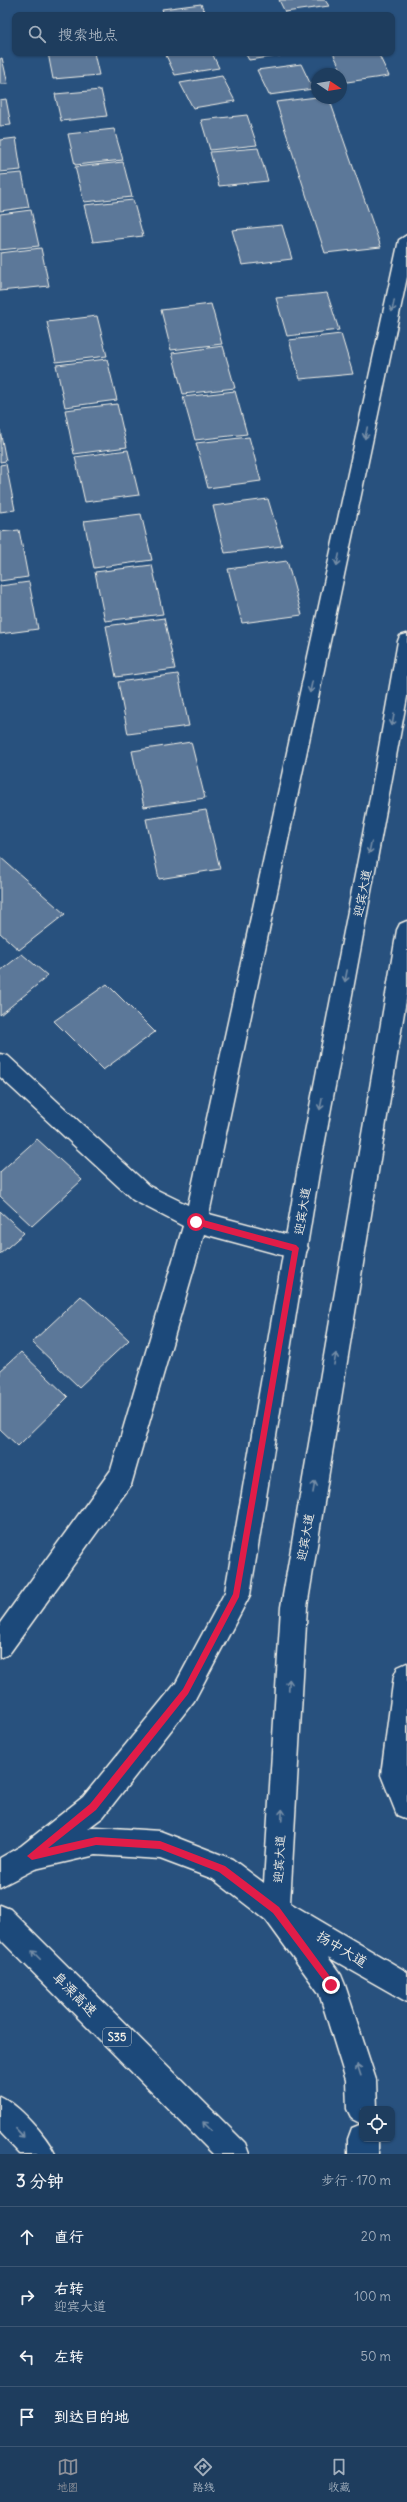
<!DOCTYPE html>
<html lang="zh">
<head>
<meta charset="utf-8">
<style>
  body { margin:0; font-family:Delius,"LXGW WenKai TC",sans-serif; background:#264464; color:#f1f3f6 }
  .controls { position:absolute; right:12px; bottom:12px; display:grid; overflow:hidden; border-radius:8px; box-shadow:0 1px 3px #0004 }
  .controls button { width:36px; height:36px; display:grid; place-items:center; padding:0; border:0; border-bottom:1px solid #3c5673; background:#1e3d5e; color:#f1f3f6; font:20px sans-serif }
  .compass { position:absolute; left:311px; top:68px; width:36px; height:36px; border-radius:50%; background:#1e3d5e; box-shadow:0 1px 3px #0004; rotate:102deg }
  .stop { position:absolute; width:12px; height:12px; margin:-9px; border:3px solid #e11d48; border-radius:50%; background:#fff }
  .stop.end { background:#e11d48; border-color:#fff; box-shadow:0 1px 4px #0008 }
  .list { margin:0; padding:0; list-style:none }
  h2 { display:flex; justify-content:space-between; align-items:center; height:52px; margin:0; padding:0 16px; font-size:17px }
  h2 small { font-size:13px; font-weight:400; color:#a1aebc }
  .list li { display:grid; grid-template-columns:26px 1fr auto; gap:12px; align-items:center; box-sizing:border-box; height:60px; padding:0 16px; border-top:1px solid #3c5673 }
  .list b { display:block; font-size:15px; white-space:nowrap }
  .list p { margin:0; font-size:13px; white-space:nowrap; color:#a1aebc }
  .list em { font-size:13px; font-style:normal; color:#a1aebc }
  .icon { flex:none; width:22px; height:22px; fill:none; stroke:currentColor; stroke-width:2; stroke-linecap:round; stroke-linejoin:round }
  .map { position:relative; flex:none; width:407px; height:2154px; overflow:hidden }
  .search { position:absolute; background:#1e3d5e; box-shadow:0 1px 3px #0004; left:12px; right:12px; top:12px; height:44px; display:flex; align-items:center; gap:10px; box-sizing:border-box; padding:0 14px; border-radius:8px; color:#a1aebc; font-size:15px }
  .sheet { height:292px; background:#1e3d5e }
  nav { display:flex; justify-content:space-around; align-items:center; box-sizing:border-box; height:56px; border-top:1px solid #3c5673; background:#1e3d5e; font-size:11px; color:#a1aebc }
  nav a { display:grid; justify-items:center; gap:2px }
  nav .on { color:#8c9099 }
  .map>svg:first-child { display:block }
</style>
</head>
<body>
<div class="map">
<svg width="407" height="2154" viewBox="0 0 407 2154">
  <rect width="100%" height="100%" fill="#28517e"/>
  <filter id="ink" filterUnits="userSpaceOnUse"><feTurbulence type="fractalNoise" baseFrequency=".025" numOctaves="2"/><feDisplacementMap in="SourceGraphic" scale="8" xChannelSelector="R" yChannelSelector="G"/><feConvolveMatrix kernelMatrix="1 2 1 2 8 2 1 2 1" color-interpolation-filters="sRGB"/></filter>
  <g filter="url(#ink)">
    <path fill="#5b7899" stroke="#f4f1e8" d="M 279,0 L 325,0 L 329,6 L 285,12 Z
      M 201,4 L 206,15 L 164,15 L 162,9 Z
      M 48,53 L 94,53 L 99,75 L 53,79 Z
      M 165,53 L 212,53 L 219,68 L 175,75 Z
      M 245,53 L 292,53 L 292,54 L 249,60 Z
      M 333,53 L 378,53 L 389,76 L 347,82 Z
      M 2,58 L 8,84 L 0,84 L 0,59 Z
      M 301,64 L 313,89 L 269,95 L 257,70 Z
      M 222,76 L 235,101 L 193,108 L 180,83 Z
      M 101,90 L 107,116 L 61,121 L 55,94 Z
      M 317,97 L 329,98 L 381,247 L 325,253 L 276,102 Z
      M 6,99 L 11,125 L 0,126 L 0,100 Z
      M 247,115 L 257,145 L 210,150 L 201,120 Z
      M 114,129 L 123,160 L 75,165 L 68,134 Z
      M 16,138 L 21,170 L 0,172 L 0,140 Z
      M 258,148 L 268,181 L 219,186 L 210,152 Z
      M 123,162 L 132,197 L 84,202 L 75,167 Z
      M 22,173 L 29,207 L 0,211 L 0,175 Z
      M 133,200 L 143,236 L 93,242 L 84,205 Z
      M 31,210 L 39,246 L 0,250 L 0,214 Z
      M 282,225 L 292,259 L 242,265 L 232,230 Z
      M 41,248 L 49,286 L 0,291 L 0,253 Z
      M 327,293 L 339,330 L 287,336 L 276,298 Z
      M 211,304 L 222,344 L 171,350 L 161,310 Z
      M 97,316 L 107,356 L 56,362 L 47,322 Z
      M 341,334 L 353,374 L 300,379 L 289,340 Z
      M 223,346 L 235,388 L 183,394 L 172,353 Z
      M 107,359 L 117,400 L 65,407 L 56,365 Z
      M 235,391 L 247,434 L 195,440 L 183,397 Z
      M 117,404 L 127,447 L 74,454 L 65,410 Z
      M 0,430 L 6,461 L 0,462 Z
      M 249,437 L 261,481 L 208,488 L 196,443 Z
      M 128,450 L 139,495 L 85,502 L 75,457 Z
      M 6,464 L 15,510 L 0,512 L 0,465 Z
      M 268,499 L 282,546 L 225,553 L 213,506 Z
      M 141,514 L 152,560 L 94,568 L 84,521 Z
      M 19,530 L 28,577 L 0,581 L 0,532 Z
      M 287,561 L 302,615 L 242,623 L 228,569 Z
      M 152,565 L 163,614 L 105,621 L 95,572 Z
      M 29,582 L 38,629 L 0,634 L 0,586 Z
      M 164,618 L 175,669 L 116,677 L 106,626 Z
      M 178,674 L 189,726 L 128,734 L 118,682 Z
      M 191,742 L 205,798 L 144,807 L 132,751 Z
      M 206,810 L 220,869 L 159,879 L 146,819 Z
      M 0,857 L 65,914 L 19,950 L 0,933 Z
      M 22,954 L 48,976 L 0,1015 L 0,971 Z
      M 107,984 L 155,1032 L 103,1070 L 54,1021 Z
      M 37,1139 L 82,1180 L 32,1226 L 0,1196 L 0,1172 Z
      M 0,1211 L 24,1233 L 0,1254 Z
      M 81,1296 L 129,1340 L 79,1387 L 32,1342 Z
      M 21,1352 L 68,1397 L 18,1446 L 0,1429 L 0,1371 Z"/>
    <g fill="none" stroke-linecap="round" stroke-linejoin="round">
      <g stroke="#f4f1e8" stroke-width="3">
        <path id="minor" d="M 407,235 L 407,277 L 209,1214 L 296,1237 L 304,1240 L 308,1248 L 304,1256 L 296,1259 L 204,1234 L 131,1485 L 9,1654 L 0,1658 L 0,1623 L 111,1470 L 183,1226 L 133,1200 L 0,1077 L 0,1054 L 8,1056 L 149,1186 L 188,1205 L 399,240 Z
          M 407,1663 L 407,1819 L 397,1815 L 381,1775 L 394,1676 L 398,1667 Z"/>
      </g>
      <g stroke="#f4f1e8" stroke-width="3">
        <path id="primary" d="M 407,634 L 407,697 L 319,1173 L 250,1595 L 194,1701 L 103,1817 L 87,1829 L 96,1827 L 160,1831 L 232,1859 L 264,1883 L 281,1607 L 397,930 L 400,924 L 407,921 L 407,994 L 307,1607 L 290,1903 L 407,1972 L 407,2002 L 328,1957 L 341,1975 L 345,1985 L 376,2080 L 377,2109 L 362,2109 L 362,2124 L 352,2119 L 347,2109 L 346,2080 L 319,1993 L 266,1920 L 213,1879 L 160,1859 L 96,1855 L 35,1869 L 0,1887 L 0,1858 L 21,1846 L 83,1797 L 176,1683 L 225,1592 L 297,1173 L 370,798 L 398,641 L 400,636 Z
          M 362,2124 L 362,2139 L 378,2139 L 378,2154 L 348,2154 L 348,2139 L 352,2128 Z"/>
      </g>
      <g stroke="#f4f1e8" stroke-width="3">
        <path id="motorway" d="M 0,1905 L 10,1909 L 245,2143 L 249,2154 L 213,2154 L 0,1939 Z
          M 0,2096 C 18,2104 47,2136 55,2154 L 20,2154 L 0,2133 Z"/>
      </g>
      <use href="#minor" fill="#1f4a7a" fill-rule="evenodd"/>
      <use href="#primary" fill="#1f4a7a" fill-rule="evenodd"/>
      <use href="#motorway" fill="#1f4a7a" fill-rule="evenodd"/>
    </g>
    <defs><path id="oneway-shaft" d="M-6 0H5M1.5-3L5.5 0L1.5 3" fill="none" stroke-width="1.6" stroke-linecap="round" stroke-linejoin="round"/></defs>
    <g stroke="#748da6">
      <use href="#oneway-shaft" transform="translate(393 306) rotate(102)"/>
      <use href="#oneway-shaft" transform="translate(366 433) rotate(102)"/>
      <use href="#oneway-shaft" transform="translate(338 560) rotate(102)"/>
      <use href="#oneway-shaft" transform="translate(311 687) rotate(102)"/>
      <use href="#oneway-shaft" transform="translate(393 720) rotate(100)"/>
      <use href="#oneway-shaft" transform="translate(370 848) rotate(101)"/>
      <use href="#oneway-shaft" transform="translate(346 976) rotate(101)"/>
      <use href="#oneway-shaft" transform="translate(321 1104) rotate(101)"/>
      <use href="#oneway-shaft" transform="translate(335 1359) rotate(-80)"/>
      <use href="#oneway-shaft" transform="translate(314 1487) rotate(-80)"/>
      <use href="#oneway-shaft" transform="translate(289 1685) rotate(-87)"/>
      <use href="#oneway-shaft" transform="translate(282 1815) rotate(-87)"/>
      <use href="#oneway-shaft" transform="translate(36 1955) rotate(-135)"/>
      <use href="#oneway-shaft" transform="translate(359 2070) rotate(-108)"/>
      <use href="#oneway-shaft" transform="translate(207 2126) rotate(-135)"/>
      <use href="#oneway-shaft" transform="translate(20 2133) rotate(47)"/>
    </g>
  </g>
  <path fill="#e11d48" d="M 196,1218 L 296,1245 L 299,1248 L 239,1597 L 188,1694 L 96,1810 L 48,1848 L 96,1837 L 160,1841 L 225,1866 L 279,1907 L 334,1982 L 335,1985 L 331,1990 L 273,1913 L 219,1872 L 160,1849 L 96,1845 L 32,1860 L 27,1856 L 90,1804 L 183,1689 L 233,1594 L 292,1251 L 196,1225 L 192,1222 Z"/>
  <g text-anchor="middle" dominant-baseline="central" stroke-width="3" stroke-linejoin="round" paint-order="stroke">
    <rect fill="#1f4a7a" stroke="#b4bfc7" stroke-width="1" x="103" y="2028" width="28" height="18" rx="3"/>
    <g font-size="11" font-weight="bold" fill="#f4f1e8">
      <text x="117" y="2037">S35</text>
    </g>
    <g font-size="12" fill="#f4f1e8" stroke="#1f4a7a">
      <text transform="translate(362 893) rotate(-79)">迎宾大道</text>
      <text transform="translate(302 1211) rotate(-81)">迎宾大道</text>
      <text transform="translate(305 1537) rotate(-80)">迎宾大道</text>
      <text transform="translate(279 1859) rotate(-87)">迎宾大道</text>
    </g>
    <g font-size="14" fill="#f4f1e8" stroke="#1f4a7a">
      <text transform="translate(342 1949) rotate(31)">扬中大道</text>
      <text transform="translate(75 1994) rotate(45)">阜溧高速</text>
    </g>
  </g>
</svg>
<div class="controls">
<button><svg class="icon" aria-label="locate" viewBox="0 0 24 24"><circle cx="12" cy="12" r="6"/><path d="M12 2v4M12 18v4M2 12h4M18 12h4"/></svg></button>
</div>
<svg class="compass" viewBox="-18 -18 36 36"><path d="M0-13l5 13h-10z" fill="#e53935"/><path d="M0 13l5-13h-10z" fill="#a1aebc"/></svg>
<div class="stop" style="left:196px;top:1222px"></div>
<div class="stop end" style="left:331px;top:1985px"></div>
<div class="search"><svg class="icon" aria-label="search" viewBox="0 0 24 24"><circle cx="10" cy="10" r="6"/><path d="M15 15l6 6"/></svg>搜索地点</div>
</div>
<section class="sheet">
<h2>3 分钟<small>步行 · 170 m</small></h2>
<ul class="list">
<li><svg class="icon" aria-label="ahead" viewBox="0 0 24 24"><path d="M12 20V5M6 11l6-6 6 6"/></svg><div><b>直行</b></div><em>20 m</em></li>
<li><svg class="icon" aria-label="right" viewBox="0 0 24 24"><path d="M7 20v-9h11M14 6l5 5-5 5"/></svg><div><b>右转</b><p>迎宾大道</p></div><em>100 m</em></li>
<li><svg class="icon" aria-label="left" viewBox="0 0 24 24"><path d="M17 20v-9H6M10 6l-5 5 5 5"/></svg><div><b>左转</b></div><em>50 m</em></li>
<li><svg class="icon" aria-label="arrive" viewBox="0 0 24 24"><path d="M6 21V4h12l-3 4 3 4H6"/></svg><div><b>到达目的地</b></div></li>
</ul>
</section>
<nav>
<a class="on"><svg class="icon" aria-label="map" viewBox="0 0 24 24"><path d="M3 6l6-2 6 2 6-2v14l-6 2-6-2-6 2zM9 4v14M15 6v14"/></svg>地图</a>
<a><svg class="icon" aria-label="directions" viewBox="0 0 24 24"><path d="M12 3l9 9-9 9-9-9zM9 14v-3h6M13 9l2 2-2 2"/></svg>路线</a>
<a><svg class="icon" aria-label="saved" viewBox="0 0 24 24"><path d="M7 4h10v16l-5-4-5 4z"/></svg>收藏</a>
</nav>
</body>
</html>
